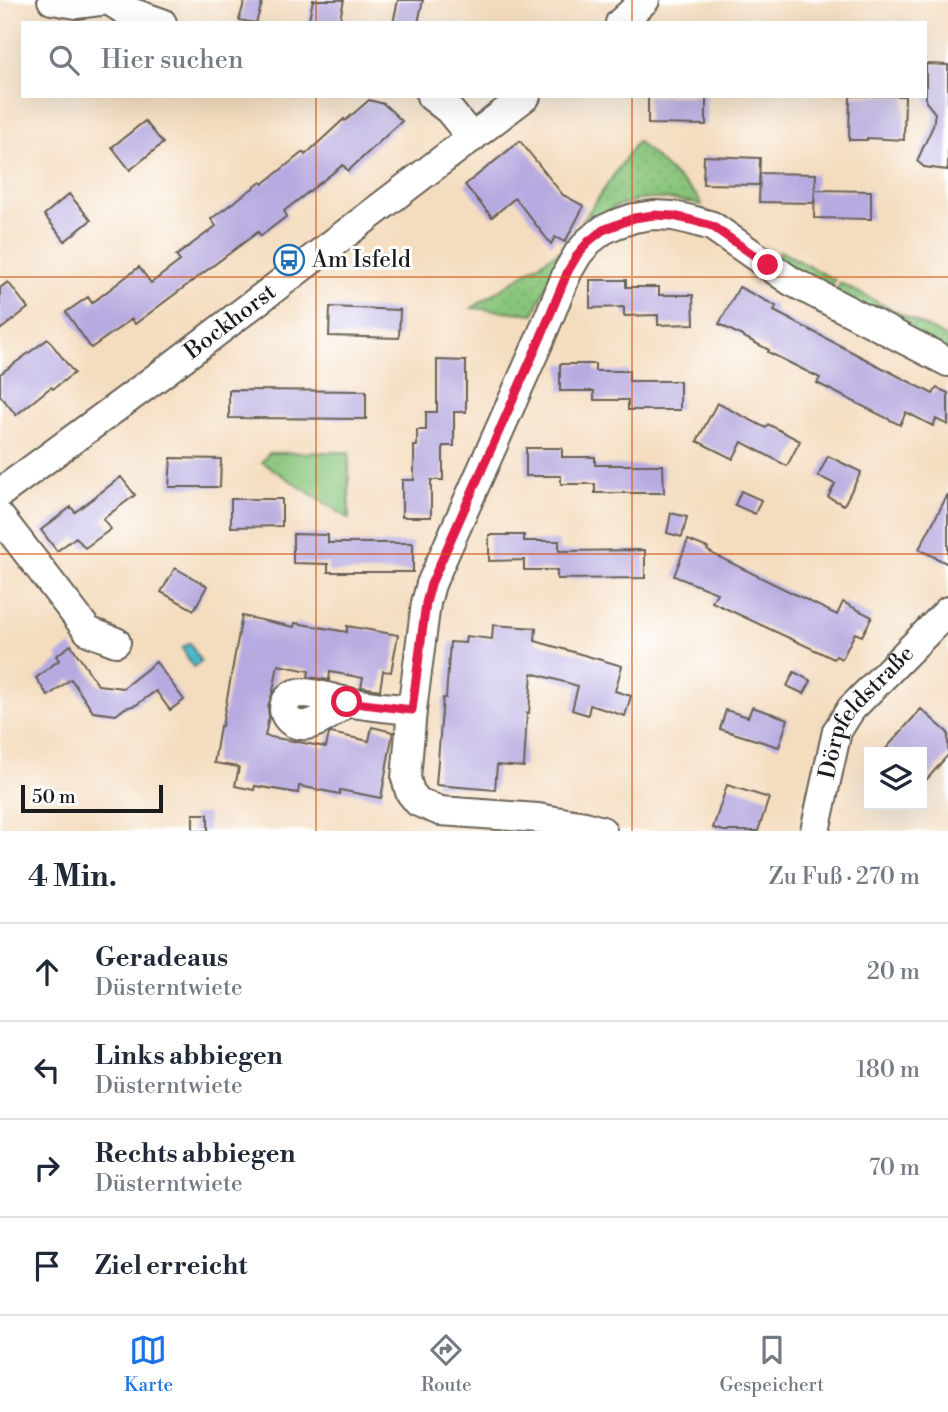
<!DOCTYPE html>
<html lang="de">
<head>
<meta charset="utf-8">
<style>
  body { margin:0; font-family:"Libre Bodoni",serif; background:#f6f6f7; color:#1f2937 }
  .controls { position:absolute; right:21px; bottom:21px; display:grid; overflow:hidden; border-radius:0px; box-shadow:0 7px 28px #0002 }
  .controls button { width:63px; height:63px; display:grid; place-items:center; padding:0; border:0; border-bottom:2px solid #e0e1e3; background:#fff; color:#1f2937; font:35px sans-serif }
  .scale { position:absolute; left:21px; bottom:18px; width:142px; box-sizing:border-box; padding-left:7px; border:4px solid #1c1c1c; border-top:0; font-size:19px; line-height:24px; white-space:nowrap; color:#1c1c1c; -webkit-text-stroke:5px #fff; paint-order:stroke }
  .stop { position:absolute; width:21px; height:21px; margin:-16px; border:5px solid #e11d48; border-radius:50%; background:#fff }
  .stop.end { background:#e11d48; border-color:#fff; box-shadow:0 2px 7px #0008 }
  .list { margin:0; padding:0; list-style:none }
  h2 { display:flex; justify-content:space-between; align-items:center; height:91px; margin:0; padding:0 28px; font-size:30px }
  h2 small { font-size:23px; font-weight:400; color:#747a83 }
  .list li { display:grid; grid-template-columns:46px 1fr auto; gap:21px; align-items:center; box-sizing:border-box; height:98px; padding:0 28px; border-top:2px solid #e0e1e3 }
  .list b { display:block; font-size:26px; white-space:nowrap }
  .list p { margin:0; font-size:23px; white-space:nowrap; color:#747a83 }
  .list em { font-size:23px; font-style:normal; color:#747a83 }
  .icon { flex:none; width:38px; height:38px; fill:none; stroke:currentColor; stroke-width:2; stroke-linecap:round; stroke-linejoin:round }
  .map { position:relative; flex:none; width:948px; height:831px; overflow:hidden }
  .search { position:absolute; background:#fff; box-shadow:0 7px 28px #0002; left:21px; right:21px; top:21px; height:77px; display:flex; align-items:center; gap:18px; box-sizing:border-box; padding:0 24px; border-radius:0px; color:#747a83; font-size:26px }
  .sheet { height:483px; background:#fff }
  nav { display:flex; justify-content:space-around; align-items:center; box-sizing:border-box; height:98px; border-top:2px solid #e0e1e3; background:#fff; font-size:19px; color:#747a83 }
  nav a { display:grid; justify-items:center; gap:4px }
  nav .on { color:#1a73e8 }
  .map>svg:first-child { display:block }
</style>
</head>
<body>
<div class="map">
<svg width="948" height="831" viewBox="0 0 948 831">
  <defs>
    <pattern id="grass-dots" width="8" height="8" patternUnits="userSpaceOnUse" patternTransform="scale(1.75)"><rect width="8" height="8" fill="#88c47a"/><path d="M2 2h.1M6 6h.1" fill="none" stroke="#75a869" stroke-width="1.8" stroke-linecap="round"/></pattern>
    <pattern id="water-waves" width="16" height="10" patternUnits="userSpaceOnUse" patternTransform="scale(1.75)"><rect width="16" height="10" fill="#50bbcd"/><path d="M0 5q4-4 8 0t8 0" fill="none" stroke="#45a0af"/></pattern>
  </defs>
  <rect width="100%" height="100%" fill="#fff"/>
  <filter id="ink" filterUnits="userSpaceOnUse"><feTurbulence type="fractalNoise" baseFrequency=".0143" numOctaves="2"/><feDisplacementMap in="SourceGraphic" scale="14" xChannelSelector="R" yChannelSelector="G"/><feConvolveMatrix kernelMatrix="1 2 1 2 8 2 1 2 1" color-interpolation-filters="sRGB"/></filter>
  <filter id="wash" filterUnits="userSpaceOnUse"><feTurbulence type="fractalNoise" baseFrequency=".00686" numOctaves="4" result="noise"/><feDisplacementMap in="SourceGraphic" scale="28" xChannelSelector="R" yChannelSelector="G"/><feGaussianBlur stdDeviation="1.57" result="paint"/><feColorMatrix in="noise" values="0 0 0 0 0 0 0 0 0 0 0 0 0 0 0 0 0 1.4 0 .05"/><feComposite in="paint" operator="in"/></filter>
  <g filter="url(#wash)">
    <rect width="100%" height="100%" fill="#f4ddbf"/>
    <path fill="url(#grass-dots)" stroke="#52704b" stroke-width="2" d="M 637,141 L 697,196 L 702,205 C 650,192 621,198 577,229 Z
      M 562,249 L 534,314 L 472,308 Z
      M 780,251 L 835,280 L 830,290 L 776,258 Z
      M 840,283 L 948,338 L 948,351 L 835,293 Z"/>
    <path fill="#88c47a" stroke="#52704b" stroke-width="2" d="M 349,452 L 349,519 L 262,462 L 269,453 Z"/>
    <path fill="url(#water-waves)" stroke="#366c74" stroke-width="2" d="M 190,643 L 201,662 L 193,667 L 182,648 Z"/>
    <g id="blocks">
      <path fill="#b7aae0" d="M 245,0 L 263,0 L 256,23 L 239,20 Z
        M 313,0 L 344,0 L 339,23 L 308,23 Z
        M 398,0 L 423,0 L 418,23 L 393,23 Z
        M 926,64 L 948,65 L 948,170 L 924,167 L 917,161 L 933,126 L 935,113 L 926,102 Z
        M 648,96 L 706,96 L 706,125 L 648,124 Z
        M 850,96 L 905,96 L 904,140 L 867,138 L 867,140 L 849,140 Z
        M 369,100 L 384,104 L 402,121 L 348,171 L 343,165 L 284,211 L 287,216 L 261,236 L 258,232 L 135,324 L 132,319 L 91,348 L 66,312 L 88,297 L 92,303 L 139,267 L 151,283 L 180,261 L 176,256 L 216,226 L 211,219 L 261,182 L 263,184 L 303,152 L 305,155 L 344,119 L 345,121 Z
        M 145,121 L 163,143 L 130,170 L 112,147 Z
        M 520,141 L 563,195 L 584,206 L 565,242 L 555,237 L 551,244 L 515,198 L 492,217 L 465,185 Z
        M 704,156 L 760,158 L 759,185 L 703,184 Z
        M 760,173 L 816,174 L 814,203 L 759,202 Z
        M 815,190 L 871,191 L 871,219 L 814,218 Z
        M 69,194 L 91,220 L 65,241 L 44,215 Z
        M 590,280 L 626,280 L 626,287 L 659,287 L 659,295 L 693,295 L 694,324 L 658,325 L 658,315 L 624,316 L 624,307 L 590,308 Z
        M 8,282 L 28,308 L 0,330 L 0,288 Z
        M 739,287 L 776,306 L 774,311 L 869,361 L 933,394 L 937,388 L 948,393 L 948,425 L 936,419 L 933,426 L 906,412 L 900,425 L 817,383 L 820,378 L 768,352 L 769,350 L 719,324 Z
        M 330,307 L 400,310 L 399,338 L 329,336 Z
        M 48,339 L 74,373 L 53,389 L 51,387 L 16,415 L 0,395 L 0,374 Z
        M 437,360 L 466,361 L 466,412 L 454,412 L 454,446 L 443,446 L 443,480 L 431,480 L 431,517 L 402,517 L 402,480 L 414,480 L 414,446 L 417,446 L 417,430 L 426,430 L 426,412 L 437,412 Z
        M 560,364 L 595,364 L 595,371 L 629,371 L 629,381 L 680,381 L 680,410 L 628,410 L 628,400 L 594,400 L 594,391 L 560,391 Z
        M 229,390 L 366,391 L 366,419 L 229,418 Z
        M 717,403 L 766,428 L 768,424 L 800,441 L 787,466 L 742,442 L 733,459 L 697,441 Z
        M 526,448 L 562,448 L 562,457 L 595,457 L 595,465 L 663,465 L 664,493 L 595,493 L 595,484 L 561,484 L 561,476 L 526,476 Z
        M 828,456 L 861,472 L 844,505 L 828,497 L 835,484 L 818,476 Z
        M 171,458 L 221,459 L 220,487 L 169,487 Z
        M 121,477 L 135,495 L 103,519 L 111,529 L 85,548 L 76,537 L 57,551 L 41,530 L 71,507 L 75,512 Z
        M 741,491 L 761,500 L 755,514 L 735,505 Z
        M 948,494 L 948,564 L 919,549 Z
        M 231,499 L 282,499 L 282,526 L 231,527 Z
        M 671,513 L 687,517 L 682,537 L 667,533 Z
        M 293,534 L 328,535 L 328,543 L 413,543 L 413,572 L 328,572 L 328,564 L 293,563 Z
        M 489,535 L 524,535 L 524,541 L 559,541 L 559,551 L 645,550 L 645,578 L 557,579 L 557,570 L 524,570 L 524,560 L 489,561 Z
        M 688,540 L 708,548 L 707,550 L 715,555 L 837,615 L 843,602 L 872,617 L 862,636 L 855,633 L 842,659 L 836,656 L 834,659 L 712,602 L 717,593 L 674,576 Z
        M 175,568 L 207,586 L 194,610 L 161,592 Z
        M 242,616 L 294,627 L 295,623 L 347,632 L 347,626 L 398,635 L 391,672 L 383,671 L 380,690 L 361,687 L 363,678 L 330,672 L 329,680 L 308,677 L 309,671 L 278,665 L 273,691 L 268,707 L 269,717 L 265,736 L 326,747 L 329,734 L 331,733 L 369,741 L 372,727 L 393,732 L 381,798 L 340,790 L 340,794 L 299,786 L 298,793 L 255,786 L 254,790 L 235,786 L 239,767 L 214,763 L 220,726 L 222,726 Z
        M 493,625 L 536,628 L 535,641 L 622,666 L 615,691 L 631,696 L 625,716 L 590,705 L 588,715 L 572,710 L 578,686 L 532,673 L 529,713 L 527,713 L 524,767 L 497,765 L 495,790 L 436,785 L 443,698 L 446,698 L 450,642 L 465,643 L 466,636 L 492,639 Z
        M 71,645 L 98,685 L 123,688 L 156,662 L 184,700 L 170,710 L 156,691 L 136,705 L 125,708 L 116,715 L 93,712 L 71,679 L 48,696 L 36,678 L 59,660 L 56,656 Z
        M 794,672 L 811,681 L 804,694 L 787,686 Z
        M 752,707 L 788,719 L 779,747 L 720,729 L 726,710 L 748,717 Z
        M 921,709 L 948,733 L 948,755 L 922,785 L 922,752 L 883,752 Z
        M 727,785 L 769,798 L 758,831 L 724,831 L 713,828 Z
        M 193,814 L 208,814 L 208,831 L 193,831 Z"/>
    </g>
  </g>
  <g filter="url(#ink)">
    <use href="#blocks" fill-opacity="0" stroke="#686055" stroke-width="2"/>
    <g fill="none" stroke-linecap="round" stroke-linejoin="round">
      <g stroke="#686055" stroke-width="32">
        <g id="minor">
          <path d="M 52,0 L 76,4 L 108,0 L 124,10 L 162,23"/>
          <path d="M 620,23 L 645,0"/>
          <path d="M 431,96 L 449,110 L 472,138"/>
          <path id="s1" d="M 0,493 L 167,370 L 526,96"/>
          <path d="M 0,517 L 88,631 L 116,642"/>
          <path d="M 347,702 C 335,710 320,724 305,725 C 289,727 276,709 290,697 C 293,693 300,693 305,693 C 319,694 333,699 348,702 C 369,706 391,708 412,710"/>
          <path d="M 602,831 L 585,826 L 538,818 L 440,811 L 418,802 L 410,792 L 406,778 L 412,710 L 426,603 L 431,584 L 540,339 L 568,271 L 578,254 L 589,241 L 603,230 L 616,224 L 634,218 L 654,215 L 673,216 L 691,220 L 712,226 L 791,281 L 948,362"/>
          <path id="s2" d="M 815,831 L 837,731 L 851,709 L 948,611"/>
        </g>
      </g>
      <use href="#minor" stroke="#fff" stroke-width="28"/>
    </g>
  </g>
  <g fill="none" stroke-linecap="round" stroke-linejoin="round" filter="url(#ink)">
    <path stroke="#e11d48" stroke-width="9" d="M 347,702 L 412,710 L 426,603 L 431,584 L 540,339 L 568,271 L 578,254 L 589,241 L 603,230 L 634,218 L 654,215 L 673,216 L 691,220 L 712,226 L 768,265"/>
  </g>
  <path fill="none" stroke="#d4530e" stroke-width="2" stroke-opacity="0.55" d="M 316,0 L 316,23M 632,0 L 632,23M 316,96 L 316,831M 632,96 L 632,831M 0,277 L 948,277M 0,554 L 948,554"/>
  <defs>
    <g id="bus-ring" transform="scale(1.575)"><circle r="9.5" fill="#fff" stroke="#1f6fb2" stroke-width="1.5"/><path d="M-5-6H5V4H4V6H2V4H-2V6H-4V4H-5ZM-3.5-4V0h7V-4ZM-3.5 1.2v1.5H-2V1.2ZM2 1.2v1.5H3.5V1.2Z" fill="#1f6fb2"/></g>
  </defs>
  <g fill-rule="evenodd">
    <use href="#bus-ring" x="289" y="260"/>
  </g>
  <g text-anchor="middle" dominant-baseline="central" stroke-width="6" stroke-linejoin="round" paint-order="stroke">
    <g font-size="23" fill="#1c1c1c" stroke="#fff" text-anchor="start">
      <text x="312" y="260">Am Isfeld</text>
    </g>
    <g font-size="23" fill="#1c1c1c" stroke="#fff">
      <text stroke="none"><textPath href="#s1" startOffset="287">Bockhorst</textPath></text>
      <text stroke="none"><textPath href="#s2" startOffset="133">Dörpfeldstraße</textPath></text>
    </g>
  </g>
</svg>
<div class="controls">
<button><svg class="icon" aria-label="layers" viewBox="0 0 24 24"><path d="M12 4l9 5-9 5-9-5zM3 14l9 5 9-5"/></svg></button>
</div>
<div class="scale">50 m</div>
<div class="stop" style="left:347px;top:702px"></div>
<div class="stop end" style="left:768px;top:265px"></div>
<div class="search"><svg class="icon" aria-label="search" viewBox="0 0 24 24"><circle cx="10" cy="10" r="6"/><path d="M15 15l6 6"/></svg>Hier suchen</div>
</div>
<section class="sheet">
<h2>4 Min.<small>Zu Fuß · 270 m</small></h2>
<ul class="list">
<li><svg class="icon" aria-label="ahead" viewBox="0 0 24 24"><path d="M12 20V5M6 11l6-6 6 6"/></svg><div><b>Geradeaus</b><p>Düsterntwiete</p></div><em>20 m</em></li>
<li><svg class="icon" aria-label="left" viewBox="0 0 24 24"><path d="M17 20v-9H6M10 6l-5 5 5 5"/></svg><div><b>Links abbiegen</b><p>Düsterntwiete</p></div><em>180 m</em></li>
<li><svg class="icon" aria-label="right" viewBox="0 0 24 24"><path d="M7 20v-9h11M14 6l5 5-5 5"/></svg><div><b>Rechts abbiegen</b><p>Düsterntwiete</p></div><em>70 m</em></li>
<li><svg class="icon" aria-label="arrive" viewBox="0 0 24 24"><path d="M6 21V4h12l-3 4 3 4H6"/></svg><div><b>Ziel erreicht</b></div></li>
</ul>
</section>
<nav>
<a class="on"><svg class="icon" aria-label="map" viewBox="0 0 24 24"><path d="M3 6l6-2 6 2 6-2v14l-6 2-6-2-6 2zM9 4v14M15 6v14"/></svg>Karte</a>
<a><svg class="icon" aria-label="directions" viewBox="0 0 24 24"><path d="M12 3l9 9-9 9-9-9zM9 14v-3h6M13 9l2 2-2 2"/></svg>Route</a>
<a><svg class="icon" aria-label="saved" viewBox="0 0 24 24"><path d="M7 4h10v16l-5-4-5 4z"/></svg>Gespeichert</a>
</nav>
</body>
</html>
